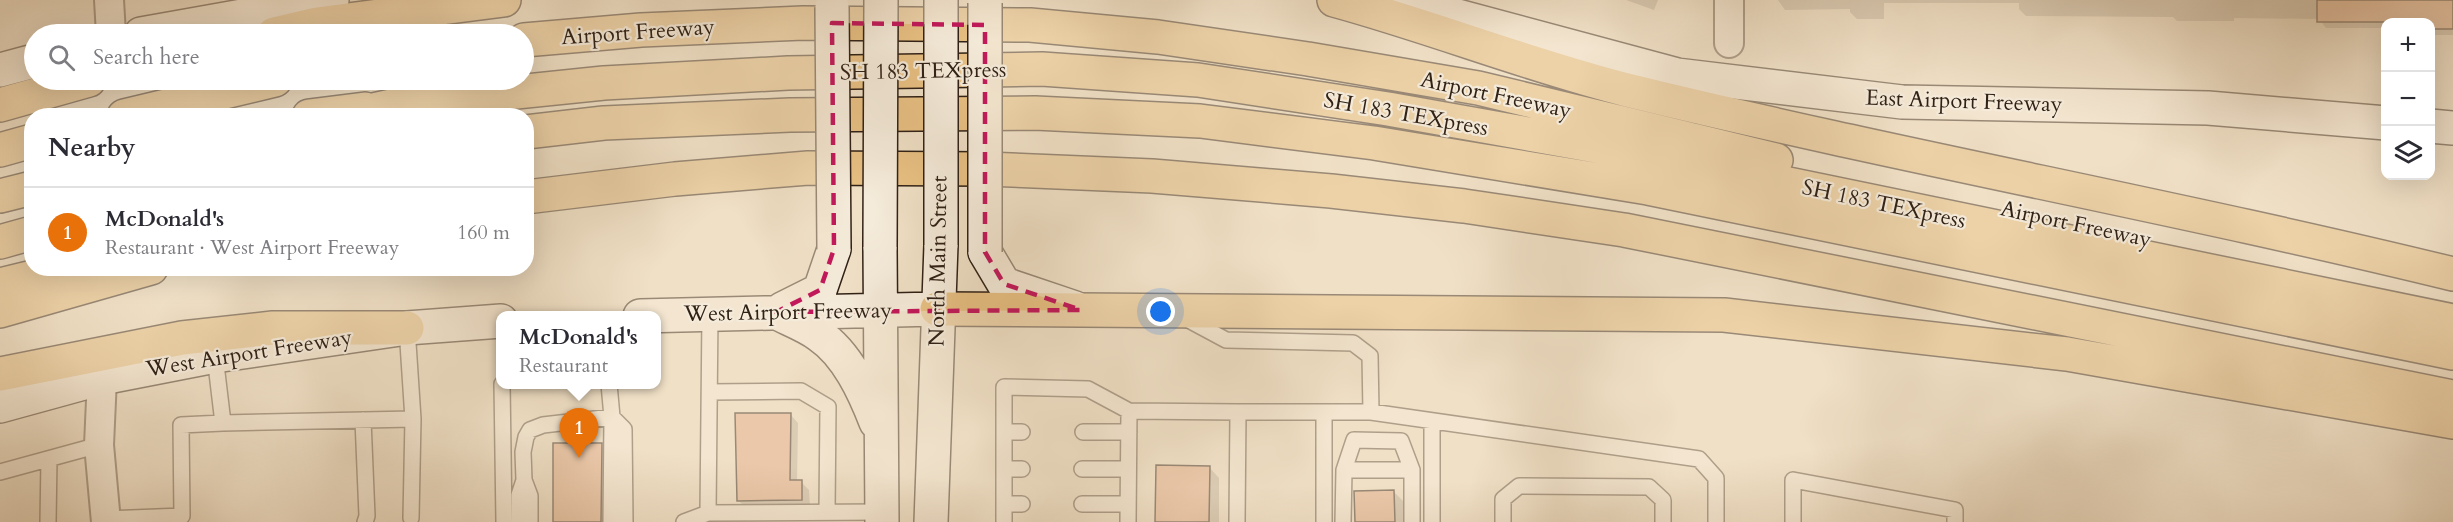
<!DOCTYPE html>
<html lang="en">
<head>
<meta charset="utf-8">
<style>
  body { margin:0; font-family:Cardo,serif; background:#f2f2f3; color:#2b2b33 }
  .controls { position:absolute; right:18px; top:18px; display:grid; overflow:hidden; border-radius:12px; box-shadow:0 6px 24px #0002 }
  .controls button { width:54px; height:54px; display:grid; place-items:center; padding:0; border:0; border-bottom:2px solid #e1e1e2; background:#fff; color:#2b2b33; font:30px sans-serif }
  .you { position:absolute; left:1161px; top:312px; width:21px; height:21px; margin:-15px; border:4px solid #fff; border-radius:50%; background:#1a73e8; box-shadow:0 0 0 9px #1a73e833 }
  .badge { display:grid; place-items:center; width:39px; height:39px; border-radius:50%; background:#1a73e8; color:#fff; font-size:20px; font-weight:700 }
  .pin { position:absolute; translate:-50% -50px; filter:drop-shadow(0 2px 3px #0008) }
  .pin::after { content:''; position:absolute; top:32px; width:21px; height:18px; background:inherit; clip-path:polygon(0 0,100% 0,50% 100%) }
  .popup { position:absolute; left:496px; top:311px; width:165px; height:78px; box-sizing:border-box; display:grid; place-content:center; border-radius:12px; background:#fff; filter:drop-shadow(0 2px 4px #0005); font-size:20px; white-space:nowrap; color:#7c7c81 }
  .popup b { font-size:22px; color:#2b2b33 }
  .popup::after { content:''; position:absolute; left:50%; top:100%; margin-left:-12px; border:12px solid transparent; border-top-color:#fff }
  .list { margin:0; padding:0; list-style:none }
  h2 { display:flex; justify-content:space-between; align-items:center; height:78px; margin:0; padding:0 24px; font-size:26px }
  h2 small { font-size:20px; font-weight:400; color:#7c7c81 }
  .list li { display:grid; grid-template-columns:39px 1fr auto; gap:18px; align-items:center; box-sizing:border-box; height:90px; padding:0 24px; border-top:2px solid #e1e1e2 }
  .list b { display:block; font-size:22px; white-space:nowrap }
  .list p { margin:0; font-size:20px; white-space:nowrap; color:#7c7c81 }
  .list em { font-size:20px; font-style:normal; color:#7c7c81 }
  .icon { flex:none; width:33px; height:33px; fill:none; stroke:currentColor; stroke-width:2; stroke-linecap:round; stroke-linejoin:round }
  .map { position:relative; flex:none; width:2453px; height:522px; overflow:hidden }
  .search { position:absolute; background:#fff; box-shadow:0 6px 24px #0002; left:24px; top:24px; width:510px; height:66px; display:flex; align-items:center; gap:15px; box-sizing:border-box; padding:0 21px; border-radius:33px; color:#7c7c81; font-size:22px }
  .panel { position:absolute; background:#fff; box-shadow:0 6px 24px #0002; left:24px; top:108px; width:510px; height:168px; border-radius:24px }
  .map>svg:first-child { display:block }
</style>
</head>
<body>
<div class="map">
<svg width="2453" height="522" viewBox="0 0 2453 522">
  <rect width="100%" height="100%" fill="#f0e0c6"/>
  <filter id="stains"><feTurbulence type="fractalNoise" baseFrequency=".00333" numOctaves="4"/><feColorMatrix values="0 0 0 0 .2 0 0 0 0 .09 0 0 0 0 .02 0 0 0 .5 -.17"/></filter>
  <radialGradient id="worn" r=".72"><stop offset=".6" stop-color="#630" stop-opacity="0"/><stop offset="1" stop-color="#630" stop-opacity=".3"/></radialGradient>
  <path fill="#0003" d="M 1626,0 L 1658,0 L 1654,10 Z
    M 1778,0 L 2453,0 L 2453,35 L 2430,35 L 2430,22 L 2386,22 L 2386,28 L 2326,28 L 2319,19 L 2234,18 L 2234,21 L 2177,21 L 2173,17 L 2026,16 L 2019,9 L 2019,3 L 1884,3 L 1884,19 L 1857,19 L 1850,12 L 1850,9 L 1785,10 Z
    M 790,414 L 798,423 L 797,482 L 801,482 L 809,490 L 810,507 L 747,509 L 738,500 Z
    M 601,445 L 612,455 L 611,522 L 554,522 Z
    M 1209,467 L 1219,478 L 1219,522 L 1157,522 Z
    M 1394,492 L 1404,502 L 1405,522 L 1356,522 Z"/>
  <path fill="#e3ac86" stroke="#302116" stroke-width="1.5" d="M 2317,0 L 2453,0 L 2453,29 L 2430,29 L 2430,22 L 2317,22 Z
    M 735,413 L 791,413 L 790,480 L 802,480 L 802,500 L 737,501 Z
    M 553,443 L 602,443 L 601,522 L 553,522 Z
    M 1156,465 L 1210,466 L 1209,522 L 1155,522 Z
    M 1394,490 L 1395,522 L 1355,522 L 1354,491 Z"/>
  <g fill="none" stroke-linecap="round" stroke-linejoin="round">
    <g stroke="#605142" stroke-width="18">
      <path id="service" d="M 1185,318 L 1226,340 L 1353,343 L 1370,356 L 1371,412
        M 502,384 L 504,522
        M 609,384 L 612,417 L 624,429 L 625,522
        M 710,392 L 801,391 L 828,407 L 827,512
        M 363,420 L 367,516 L 365,522
        M 1432,421 L 1432,522
        M 223,423 L 413,419 L 407,328
        M 1004,432 L 1022,432
        M 1083,432 L 1129,432
        M 1004,469 L 1022,469
        M 1082,469 L 1128,469
        M 1344,470 L 1354,440 L 1401,441 L 1412,470
        M 0,472 L 99,445
        M 1004,504 L 1022,504
        M 1082,504 L 1128,504
        M 708,513 L 882,512
        M 411,518 L 413,419
        M 106,519 L 182,516 L 181,425 L 223,423 L 215,356
        M 48,522 L 49,459
        M 519,522 L 519,495 L 524,480
        M 530,522 L 530,496 L 524,480 L 523,452 L 526,437 L 530,430 L 543,425 L 612,417 L 611,522
        M 684,522 L 708,513 L 710,314
        M 1004,522 L 1004,387 L 1088,389 L 1129,411 L 1238,412
        M 1128,522 L 1129,411
        M 1237,522 L 1238,412 L 1371,412 L 1699,459 L 1716,478 L 1716,522
        M 1324,522 L 1324,412
        M 1343,522 L 1344,470 L 1412,470 L 1412,522
        M 1503,522 L 1503,499 L 1519,486 L 1649,487 L 1663,500 L 1663,522
        M 1793,522 L 1793,480 L 1955,510 L 1955,522"/>
    </g>
    <g stroke="#605142" stroke-width="32">
      <path id="minor" d="M 109,0 L 111,34
        M 1729,43 L 1729,0
        M 102,378 L 99,445 L 106,522"/>
    </g>
    <g stroke="#302116" stroke-width="36">
      <path id="secondary" d="M 1398,0 L 1677,75 L 1902,102 L 2208,108 L 2386,123
        M 141,34 L 332,0
        M 0,70 L 34,61
        M 2430,126 L 2453,128
        M 880,247 L 882,522
        M 985,252 L 1004,284 L 1075,308
        M 782,309 L 820,290 L 834,249
        M 777,313 C 791,320 807,326 819,335 C 847,354 864,391 876,422
        M 640,316 L 937,309
        M 0,406 L 102,378 L 215,356 L 407,328 L 501,321
        M 931,522 L 941,245"/>
    </g>
    <g stroke="#302116" stroke-width="36">
      <path id="motorway" d="M 1334,0 C 1433,27 1528,65 1627,90 C 1901,157 2179,207 2453,274
        M 274,34 L 317,24 L 504,0
        M 524,40 L 641,30 L 803,23 L 1030,25 L 1158,37 L 1308,59 L 1478,88 L 1776,160
        M 0,105 L 89,80
        M 124,116 L 275,80
        M 309,116 L 365,109
        M 345,116 L 400,104 L 604,83 L 788,73 L 1042,69 L 1198,80 L 1388,109 L 1658,157 L 2453,321
        M 526,132 L 604,123 L 790,115 L 1035,113 L 1200,121 L 1374,143 L 1648,188 L 2453,353
        M 0,150 L 32,141
        M 0,196 L 32,188
        M 526,197 L 675,179 L 808,168 L 986,169 L 1152,176 L 1331,191 L 1464,206 L 1624,230 L 2453,397
        M 0,242 L 32,233
        M 0,285 L 41,275 L 87,273
        M 937,309 L 1724,315 L 2067,354 L 2453,422
        M 0,311 L 151,268
        M 0,374 L 182,338 L 273,328 L 407,328"/>
    </g>
    <use href="#service" stroke="#f5ebda" stroke-width="15"/>
    <use href="#minor" stroke="#f5ebda" stroke-width="28"/>
    <use href="#secondary" stroke="#f5ebda" stroke-width="33"/>
    <use href="#motorway" stroke="#e8c083" stroke-width="33"/>
    <g stroke="#302116" stroke-width="36" stroke-linecap="butt">
      <path id="secondary-bridge" d="M 941,0 L 941,245
        M 832,7 L 834,249
        M 880,247 L 881,0
        M 985,252 L 985,3"/>
    </g>
    <use href="#secondary-bridge" stroke="#f5ebda" stroke-width="33"/>
  </g>
  <path d="M0 0H2453V522H0ZM 832,23 L 985,25 L 985,252 L 1004,284 L 1081,310 L 776,312 L 820,290 L 834,249 Z" fill="#f0e0c6" fill-opacity=".55" fill-rule="evenodd"/>
  <path fill="none" stroke="#c2185b" stroke-width="4.5" stroke-dasharray="12 8" stroke-linejoin="round" d="M 832,23 L 985,25 L 985,252 L 1004,284 L 1081,310 L 776,312 L 820,290 L 834,249 Z"/>
  <g text-anchor="middle" dominant-baseline="central" stroke-width="4.5" stroke-linejoin="round" paint-order="stroke">
    <g font-size="22" fill="#302116" stroke="#f5ebda">
      <text transform="translate(638 32) rotate(-4)">Airport Freeway</text>
      <text transform="translate(923 71) rotate(-1)">SH 183 TEXpress</text>
      <text transform="translate(1496 95) rotate(12)">Airport Freeway</text>
      <text transform="translate(1964 101) rotate(2)">East Airport Freeway</text>
      <text transform="translate(1406 114) rotate(10)">SH 183 TEXpress</text>
      <text transform="translate(1884 204) rotate(12)">SH 183 TEXpress</text>
      <text transform="translate(2076 224) rotate(12)">Airport Freeway</text>
      <text transform="translate(938 261) rotate(-89)">North Main Street</text>
      <text transform="translate(788 312) rotate(-1)">West Airport Freeway</text>
      <text transform="translate(249 353) rotate(-9)">West Airport Freeway</text>
    </g>
  </g>
  <rect width="100%" height="100%" filter="url(#stains)"/>
  <rect width="100%" height="100%" fill="url(#worn)"/>
</svg>
<div class="controls">
<button>+</button>
<button>−</button>
<button><svg class="icon" aria-label="layers" viewBox="0 0 24 24"><path d="M12 4l9 5-9 5-9-5zM3 14l9 5 9-5"/></svg></button>
</div>
<div class="you"></div>
<div class="pin badge" style="left:579px;top:458px;background:#e8710a">1</div>
<div class="popup"><b>McDonald's</b>Restaurant</div>
<div class="search"><svg class="icon" aria-label="search" viewBox="0 0 24 24"><circle cx="10" cy="10" r="6"/><path d="M15 15l6 6"/></svg>Search here</div>
<section class="panel">
<h2>Nearby<small></small></h2>
<ul class="list">
<li><span class="badge" style="background:#e8710a">1</span><div><b>McDonald's</b><p>Restaurant · West Airport Freeway</p></div><em>160 m</em></li>
</ul>
</section>
</div>
</body>
</html>
